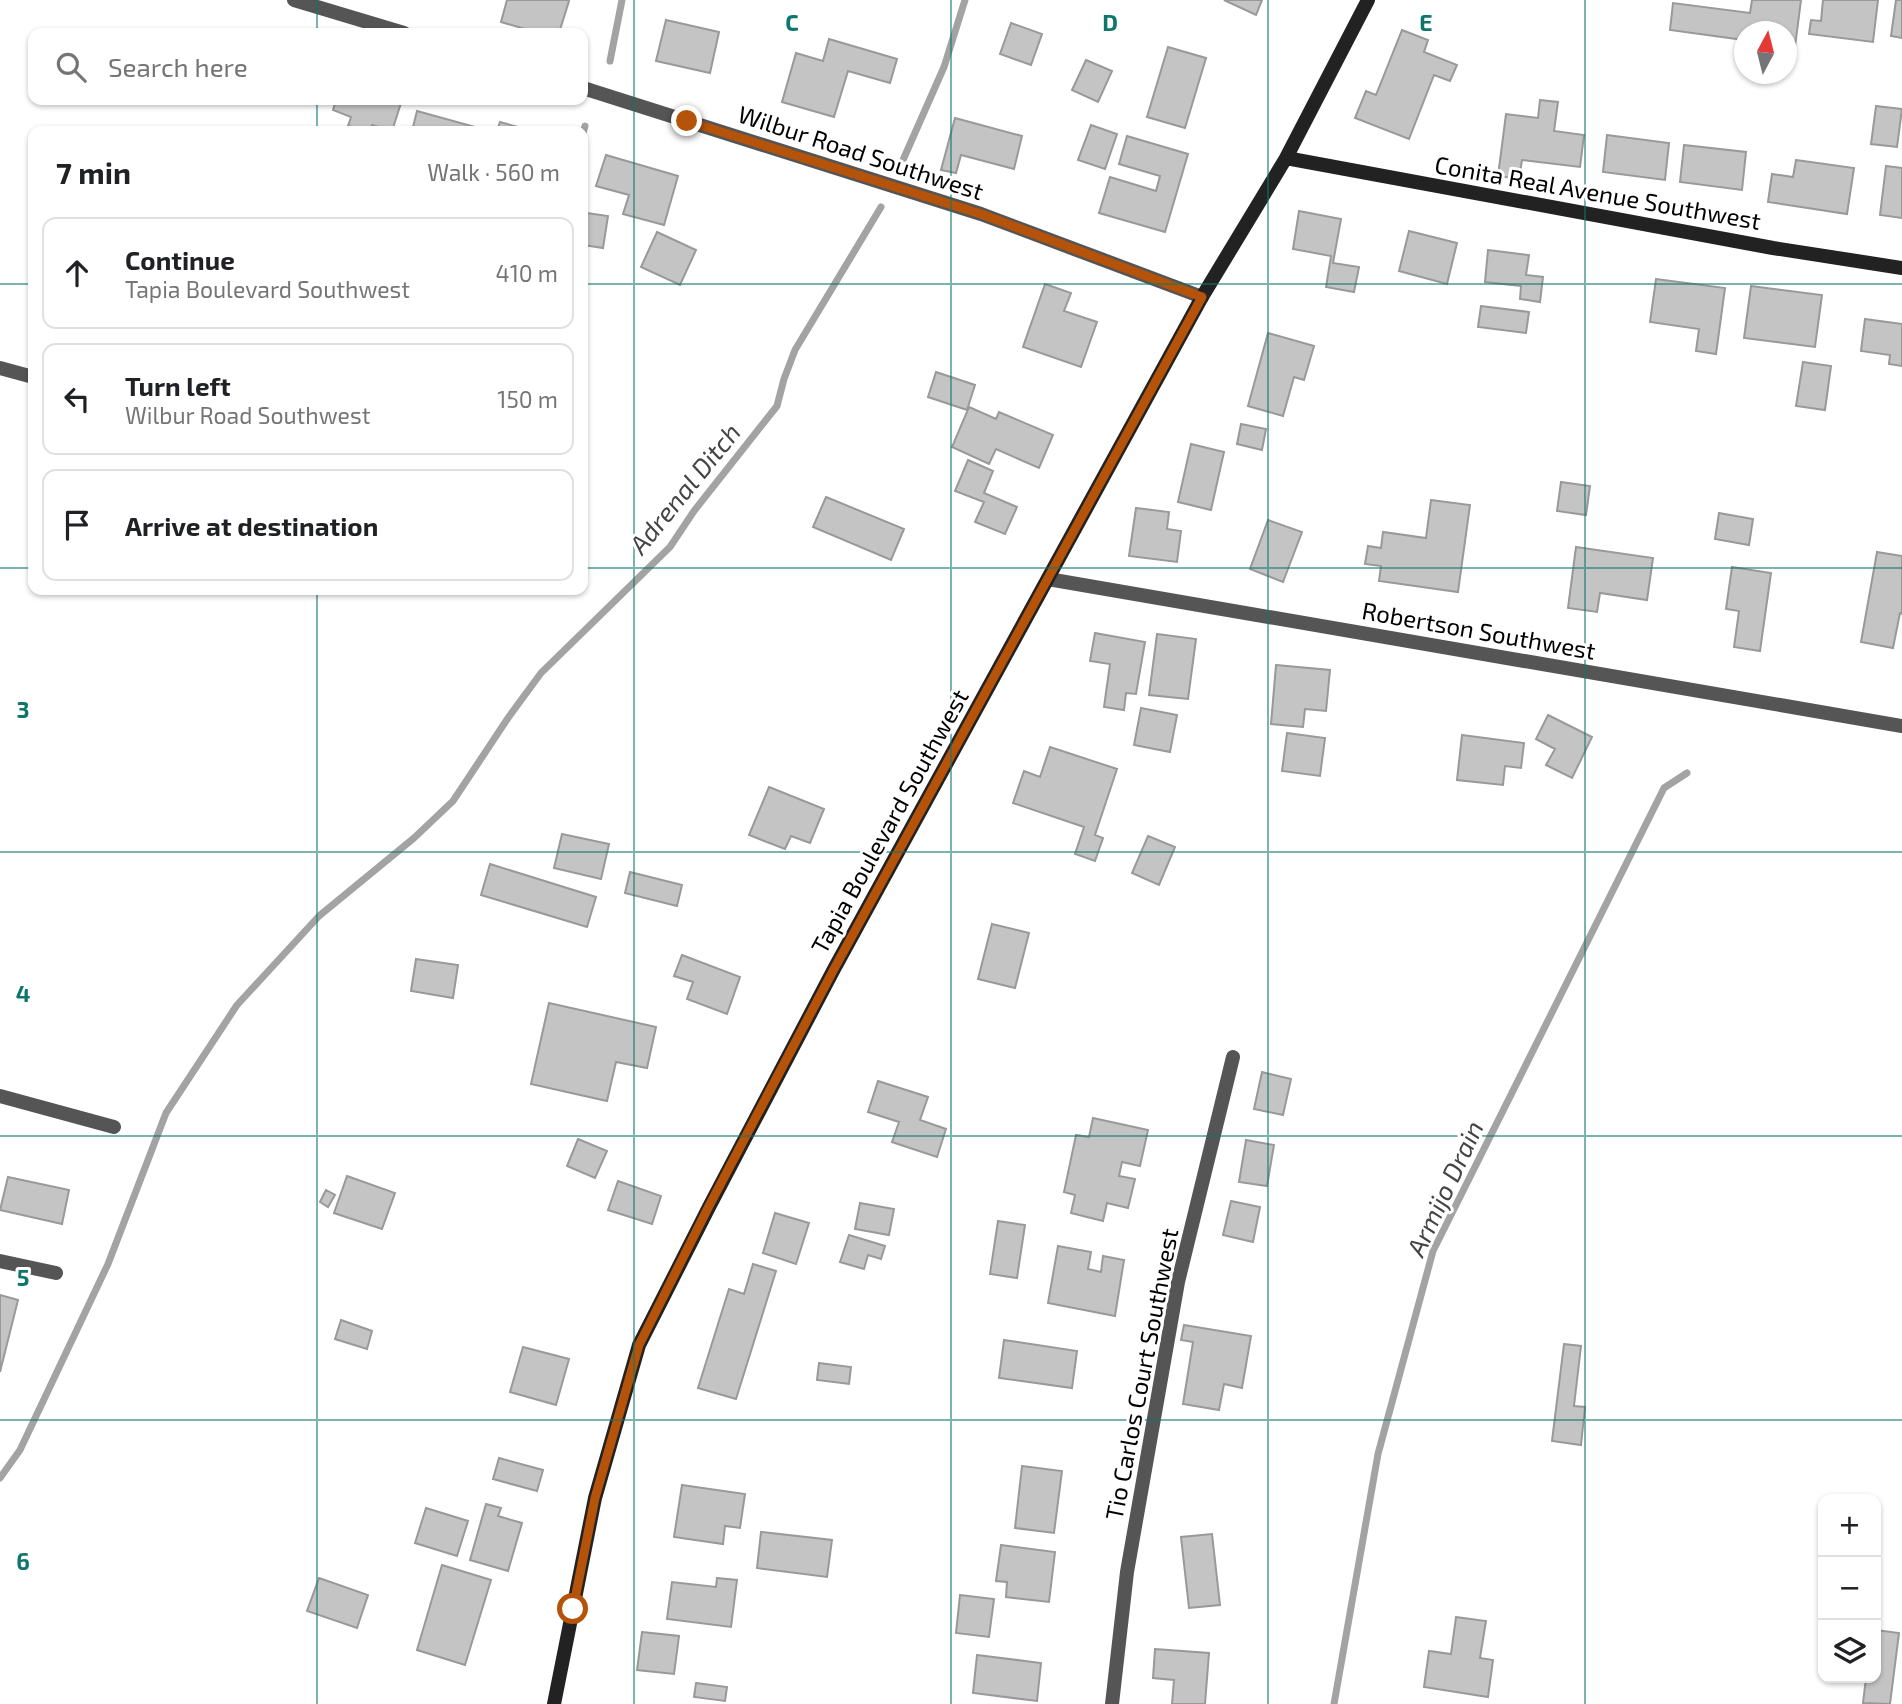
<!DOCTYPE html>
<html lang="en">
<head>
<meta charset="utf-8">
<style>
  body { margin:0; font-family:"Exo 2",sans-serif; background:#f6f6f6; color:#202124 }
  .controls { position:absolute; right:21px; bottom:21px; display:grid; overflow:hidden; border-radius:14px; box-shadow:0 2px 5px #0004 }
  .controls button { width:63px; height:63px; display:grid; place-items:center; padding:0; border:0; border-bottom:2px solid #e0e0e0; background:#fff; color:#202124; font:35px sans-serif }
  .compass { position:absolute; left:1734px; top:21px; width:63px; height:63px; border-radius:50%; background:#fff; box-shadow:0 2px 5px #0004; rotate:7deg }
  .stop { position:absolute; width:21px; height:21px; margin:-16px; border:5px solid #b45309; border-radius:50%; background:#fff }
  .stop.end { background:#b45309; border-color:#fff; box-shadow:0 2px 7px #0008 }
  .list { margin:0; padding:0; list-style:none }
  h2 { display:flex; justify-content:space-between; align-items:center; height:91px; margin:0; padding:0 28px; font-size:30px }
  h2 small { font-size:23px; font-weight:400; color:#757577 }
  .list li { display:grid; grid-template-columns:46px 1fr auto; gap:21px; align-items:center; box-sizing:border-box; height:112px; margin:0 14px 14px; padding:0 14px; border:2px solid #e0e0e0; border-radius:14px }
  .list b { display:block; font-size:26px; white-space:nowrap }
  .list p { margin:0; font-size:23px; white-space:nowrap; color:#757577 }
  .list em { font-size:23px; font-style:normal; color:#757577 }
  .icon { flex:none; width:38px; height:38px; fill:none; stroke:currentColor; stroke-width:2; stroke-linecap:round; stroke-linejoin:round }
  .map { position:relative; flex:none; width:1902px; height:1704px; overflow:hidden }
  .search { position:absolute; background:#fff; box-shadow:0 2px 5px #0004; left:28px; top:28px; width:560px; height:77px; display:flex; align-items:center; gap:18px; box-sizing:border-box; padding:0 24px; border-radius:14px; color:#757577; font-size:26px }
  .panel { position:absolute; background:#fff; box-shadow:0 2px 5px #0004; left:28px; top:126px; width:560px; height:469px; border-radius:14px }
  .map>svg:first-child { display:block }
</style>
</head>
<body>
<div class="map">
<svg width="1902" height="1704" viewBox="0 0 1902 1704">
  <rect width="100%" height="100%" fill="#fff"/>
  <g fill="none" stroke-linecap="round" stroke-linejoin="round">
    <path stroke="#a3a3a3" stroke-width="7" d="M 610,61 L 622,0
      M 583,133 L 585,126
      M 903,160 L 944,67 L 965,0
      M 0,1478 L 20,1450 L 108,1264 L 166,1113 L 237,1005 L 319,916 L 414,838 L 453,801 L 508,718 L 541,673 L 670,547 L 694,511 L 777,406 L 784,379 L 795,350 L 881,207
      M 1334,1704 L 1378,1454 L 1433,1251 L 1664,788 L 1687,773"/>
  </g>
  <path fill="#c4c4c4" stroke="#999" stroke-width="2" d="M 507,0 L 567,0 L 569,1 L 559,33 L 539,33 L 501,22 Z
    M 1224,0 L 1262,0 L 1256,15 Z
    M 1752,0 L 1801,0 L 1795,47 L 1786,46 L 1786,32 L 1744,32 L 1744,40 L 1670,30 L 1673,3 L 1750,13 Z
    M 1823,0 L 1878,0 L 1873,42 L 1809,34 L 1811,20 L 1821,21 Z
    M 1896,0 L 1902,0 L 1902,38 L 1891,36 Z
    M 666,20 L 719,32 L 710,73 L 656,61 Z
    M 1011,23 L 1042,34 L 1031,65 L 1000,54 Z
    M 1402,30 L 1428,40 L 1424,52 L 1457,65 L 1450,81 L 1434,75 L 1409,139 L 1355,118 L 1366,91 L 1376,95 Z
    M 829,39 L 897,59 L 890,83 L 848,71 L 834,117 L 782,102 L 796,53 L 823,61 Z
    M 1168,47 L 1206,58 L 1185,128 L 1147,117 Z
    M 1086,60 L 1112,71 L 1098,102 L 1072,90 Z
    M 336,100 L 402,100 L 392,131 L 372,125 L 370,131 L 348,126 L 351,117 L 333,110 Z
    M 1540,100 L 1558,102 L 1554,131 L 1584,135 L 1580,167 L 1522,160 L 1519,179 L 1498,176 L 1506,114 L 1538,118 Z
    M 1876,106 L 1902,109 L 1897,147 L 1871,144 Z
    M 417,111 L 482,129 L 481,131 L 412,131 Z
    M 955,118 L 1022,136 L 1014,169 L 961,155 L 956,173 L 941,170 Z
    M 500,122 L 532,131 L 497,131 Z
    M 1091,125 L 1117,134 L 1105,169 L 1078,160 Z
    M 1607,135 L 1669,143 L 1665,180 L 1603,172 Z
    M 1127,136 L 1188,154 L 1165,232 L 1099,213 L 1110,177 L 1156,191 L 1160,176 L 1119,164 Z
    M 1684,145 L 1746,152 L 1742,190 L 1680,182 Z
    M 606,155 L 678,176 L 664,225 L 623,214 L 629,195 L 596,186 Z
    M 1796,160 L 1854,168 L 1847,214 L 1768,202 L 1772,174 L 1793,177 Z
    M 1886,166 L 1902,168 L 1902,218 L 1880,215 Z
    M 1299,211 L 1341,219 L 1333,263 L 1359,267 L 1354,292 L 1326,287 L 1331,256 L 1293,249 Z
    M 587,213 L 608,216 L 603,248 L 583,245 Z
    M 1409,231 L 1457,243 L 1447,284 L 1399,271 Z
    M 657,232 L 696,250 L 680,285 L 641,267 Z
    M 1488,250 L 1529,255 L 1526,275 L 1543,277 L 1540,302 L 1520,299 L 1521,286 L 1485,282 Z
    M 1656,279 L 1725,288 L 1716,354 L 1696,351 L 1699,329 L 1650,322 Z
    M 1045,284 L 1071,293 L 1064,311 L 1097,322 L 1081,367 L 1023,347 Z
    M 1751,286 L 1822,295 L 1815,347 L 1744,338 Z
    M 1481,306 L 1529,312 L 1526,333 L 1478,327 Z
    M 1865,319 L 1902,324 L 1902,366 L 1889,364 L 1890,355 L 1861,351 Z
    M 1268,333 L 1314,346 L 1304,380 L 1294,377 L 1283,416 L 1248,406 Z
    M 1803,362 L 1831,366 L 1825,410 L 1796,406 Z
    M 936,372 L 975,385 L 967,410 L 928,397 Z
    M 969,407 L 996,419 L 999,412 L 1053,435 L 1039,468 L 996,449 L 989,464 L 952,447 Z
    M 1241,424 L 1266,429 L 1262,450 L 1237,444 Z
    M 1191,444 L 1224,452 L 1211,510 L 1178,502 Z
    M 968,460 L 993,471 L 984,493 L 1017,507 L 1005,534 L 975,522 L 984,502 L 955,491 Z
    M 1561,482 L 1590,486 L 1586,515 L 1557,511 Z
    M 826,497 L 904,529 L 891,560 L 813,527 Z
    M 1431,500 L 1470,505 L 1458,592 L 1379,581 L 1381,566 L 1365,564 L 1368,546 L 1381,548 L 1383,532 L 1426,538 Z
    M 1136,508 L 1169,512 L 1167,529 L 1181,531 L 1177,562 L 1129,556 Z
    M 1719,513 L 1753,519 L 1749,545 L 1715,539 Z
    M 1268,520 L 1302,532 L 1283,582 L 1250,569 Z
    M 1576,547 L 1653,558 L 1647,600 L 1600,593 L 1597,612 L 1568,608 Z
    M 1877,552 L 1902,556 L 1902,614 L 1900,613 L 1893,648 L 1861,642 Z
    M 1732,567 L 1771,573 L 1760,651 L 1734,647 L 1739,611 L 1726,609 Z
    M 1095,633 L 1145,642 L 1136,694 L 1126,693 L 1124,710 L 1104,707 L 1110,664 L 1090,661 Z
    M 1157,634 L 1196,639 L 1188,699 L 1149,695 Z
    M 1276,665 L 1330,670 L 1326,711 L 1305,709 L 1303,727 L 1271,724 Z
    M 1141,708 L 1177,715 L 1170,752 L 1134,745 Z
    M 1548,715 L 1592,737 L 1572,778 L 1546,765 L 1555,749 L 1536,739 Z
    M 1287,733 L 1325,738 L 1320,776 L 1282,771 Z
    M 1462,735 L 1524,743 L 1521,768 L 1505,766 L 1503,785 L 1457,780 Z
    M 1050,747 L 1117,769 L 1095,835 L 1103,838 L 1095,861 L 1075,854 L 1084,827 L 1013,803 L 1024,771 L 1040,777 Z
    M 769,787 L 824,809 L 810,843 L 791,836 L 785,849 L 749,835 Z
    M 562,834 L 609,844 L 601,879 L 554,868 Z
    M 1148,836 L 1175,847 L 1159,885 L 1132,873 Z
    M 490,864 L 596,897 L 587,927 L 481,895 Z
    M 630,872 L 682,885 L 677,906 L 625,893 Z
    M 992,924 L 1029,933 L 1015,988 L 978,979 Z
    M 682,955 L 740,977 L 727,1014 L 687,999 L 693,982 L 674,976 Z
    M 416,959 L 458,965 L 453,998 L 411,991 Z
    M 549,1003 L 656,1027 L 647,1068 L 616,1062 L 607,1101 L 531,1084 Z
    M 1262,1072 L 1291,1079 L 1283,1115 L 1254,1109 Z
    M 878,1081 L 928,1097 L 920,1120 L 946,1129 L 937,1157 L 892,1142 L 899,1122 L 868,1112 Z
    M 1093,1118 L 1148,1130 L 1140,1166 L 1122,1162 L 1119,1176 L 1135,1179 L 1128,1208 L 1107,1203 L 1103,1221 L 1071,1213 L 1075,1195 L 1064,1192 L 1076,1135 L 1089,1137 Z
    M 578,1139 L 607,1151 L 595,1178 L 567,1166 Z
    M 1246,1140 L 1274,1145 L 1267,1186 L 1239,1182 Z
    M 347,1176 L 395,1193 L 382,1229 L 334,1213 Z
    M 8,1177 L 69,1190 L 62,1224 L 0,1210 Z
    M 618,1181 L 661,1196 L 652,1224 L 608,1210 Z
    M 326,1190 L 335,1195 L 328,1207 L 320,1202 Z
    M 1231,1201 L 1260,1207 L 1253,1242 L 1223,1235 Z
    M 860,1203 L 894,1209 L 889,1235 L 855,1229 Z
    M 775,1213 L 809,1223 L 796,1264 L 763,1253 Z
    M 998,1221 L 1025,1225 L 1017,1278 L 990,1274 Z
    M 849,1235 L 885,1246 L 881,1259 L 868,1255 L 864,1269 L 840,1262 Z
    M 1058,1246 L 1091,1252 L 1088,1269 L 1101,1272 L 1103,1256 L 1124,1260 L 1115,1316 L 1048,1303 Z
    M 753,1264 L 776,1271 L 736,1399 L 698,1388 L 729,1289 L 744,1294 Z
    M 0,1295 L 18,1300 L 0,1372 Z
    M 341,1320 L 372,1331 L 367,1349 L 335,1339 Z
    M 1184,1325 L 1251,1336 L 1242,1388 L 1224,1384 L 1219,1410 L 1183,1404 L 1193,1342 L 1181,1340 Z
    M 1004,1340 L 1077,1351 L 1072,1388 L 999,1378 Z
    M 1564,1344 L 1581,1346 L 1574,1406 L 1585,1407 L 1581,1445 L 1552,1441 Z
    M 523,1347 L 569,1359 L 556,1405 L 510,1392 Z
    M 819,1363 L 851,1367 L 849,1384 L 817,1380 Z
    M 499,1458 L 543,1470 L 537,1491 L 493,1479 Z
    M 1022,1466 L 1062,1471 L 1054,1533 L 1015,1528 Z
    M 682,1485 L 745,1494 L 740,1528 L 725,1526 L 723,1544 L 674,1537 Z
    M 486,1504 L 501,1508 L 498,1516 L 522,1523 L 508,1571 L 470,1560 Z
    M 426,1508 L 468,1521 L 457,1556 L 415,1543 Z
    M 761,1532 L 832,1540 L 827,1577 L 757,1568 Z
    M 1212,1534 L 1220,1605 L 1189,1608 L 1181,1537 Z
    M 1001,1545 L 1055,1552 L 1049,1602 L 1006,1597 L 1007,1582 L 996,1581 Z
    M 442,1565 L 491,1580 L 465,1665 L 417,1650 Z
    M 319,1578 L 368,1595 L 357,1628 L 307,1611 Z
    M 717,1578 L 737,1580 L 731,1627 L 667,1619 L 672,1582 L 716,1587 Z
    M 960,1595 L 994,1599 L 989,1637 L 956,1633 Z
    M 1456,1617 L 1486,1621 L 1480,1658 L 1493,1660 L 1488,1697 L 1424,1687 L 1429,1651 L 1451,1654 Z
    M 1876,1630 L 1899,1633 L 1890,1704 L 1863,1703 L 1866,1678 L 1876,1678 Z
    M 642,1632 L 679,1636 L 674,1674 L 637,1670 Z
    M 1155,1649 L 1209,1653 L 1205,1704 L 1172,1704 L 1174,1680 L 1153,1678 Z
    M 977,1655 L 1041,1663 L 1037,1701 L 973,1693 Z
    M 696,1683 L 727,1687 L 725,1701 L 694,1697 Z"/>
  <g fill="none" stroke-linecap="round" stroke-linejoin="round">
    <path stroke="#555" stroke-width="14" d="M 294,0 L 404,33
      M 583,88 L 981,214 L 1202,297
      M 0,368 L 33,377
      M 1048,579 L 1902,726
      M 0,1096 L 114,1127
      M 0,1261 L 56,1273
      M 1112,1704 L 1127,1572 L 1178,1282 L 1233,1057"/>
    <path stroke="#222" stroke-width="14" d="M 1286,158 L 1773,248 L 1902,268
      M 554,1704 L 595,1498 L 639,1345 L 709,1207 L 834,969 L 1202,297 L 1286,158 L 1368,0"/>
  </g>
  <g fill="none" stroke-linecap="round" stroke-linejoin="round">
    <path stroke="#b45309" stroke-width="9" d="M 573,1609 L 595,1498 L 639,1345 L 709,1206 L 834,969 L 1202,297 L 981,214 L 687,121"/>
  </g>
  <path fill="none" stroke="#0f766e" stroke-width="2" stroke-opacity="0.55" d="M 317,0 L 317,33M 634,0 L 634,1704M 951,0 L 951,1704M 1268,0 L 1268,1704M 1585,0 L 1585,1704M 317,100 L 317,131M 0,284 L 33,284M 583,284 L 1902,284M 0,568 L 33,568M 583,568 L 1902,568M 317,590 L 317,1704M 0,852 L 1902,852M 0,1136 L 1902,1136M 0,1420 L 1902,1420"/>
  <g text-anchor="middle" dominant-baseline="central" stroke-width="6" stroke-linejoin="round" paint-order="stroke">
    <g font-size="24" fill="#000" stroke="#fff">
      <text transform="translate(861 152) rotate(18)">Wilbur Road Southwest</text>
      <text transform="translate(1598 192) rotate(10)">Conita Real Avenue Southwest</text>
      <text transform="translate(1479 630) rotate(10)">Robertson Southwest</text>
      <text transform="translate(889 821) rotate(-61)">Tapia Boulevard Southwest</text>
      <text transform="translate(1141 1374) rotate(-79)">Tio Carlos Court Southwest</text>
    </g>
    <g font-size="26" font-style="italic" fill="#444" stroke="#fff">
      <text transform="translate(684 488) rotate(-51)">Adrenal Ditch</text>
      <text transform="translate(1444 1188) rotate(-65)">Armijo Drain</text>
    </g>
  </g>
  <g font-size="23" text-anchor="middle" font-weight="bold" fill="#0f766e" stroke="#fff" stroke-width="6" stroke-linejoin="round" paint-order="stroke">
    <text x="792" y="31">C</text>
    <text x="1110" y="31">D</text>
    <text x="1426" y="31">E</text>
    <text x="23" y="718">3</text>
    <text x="23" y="1002">4</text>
    <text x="23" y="1286">5</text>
    <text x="23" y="1570">6</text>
  </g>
</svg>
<div class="controls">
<button>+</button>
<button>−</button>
<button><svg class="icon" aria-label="layers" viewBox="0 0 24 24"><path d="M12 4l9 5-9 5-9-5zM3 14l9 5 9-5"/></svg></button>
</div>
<svg class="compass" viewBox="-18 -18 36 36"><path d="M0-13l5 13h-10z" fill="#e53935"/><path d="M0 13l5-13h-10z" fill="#757577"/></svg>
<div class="stop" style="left:573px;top:1609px"></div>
<div class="stop end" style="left:687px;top:121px"></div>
<div class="search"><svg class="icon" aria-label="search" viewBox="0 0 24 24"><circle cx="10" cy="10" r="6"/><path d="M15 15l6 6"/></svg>Search here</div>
<section class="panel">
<h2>7 min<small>Walk · 560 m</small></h2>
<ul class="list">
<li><svg class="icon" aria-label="ahead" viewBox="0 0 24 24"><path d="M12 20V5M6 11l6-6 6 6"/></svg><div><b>Continue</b><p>Tapia Boulevard Southwest</p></div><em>410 m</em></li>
<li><svg class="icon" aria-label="left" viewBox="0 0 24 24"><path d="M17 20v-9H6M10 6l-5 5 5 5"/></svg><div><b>Turn left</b><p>Wilbur Road Southwest</p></div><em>150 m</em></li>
<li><svg class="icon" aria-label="arrive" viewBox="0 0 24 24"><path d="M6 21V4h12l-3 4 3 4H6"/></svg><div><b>Arrive at destination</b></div></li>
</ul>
</section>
</div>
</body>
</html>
